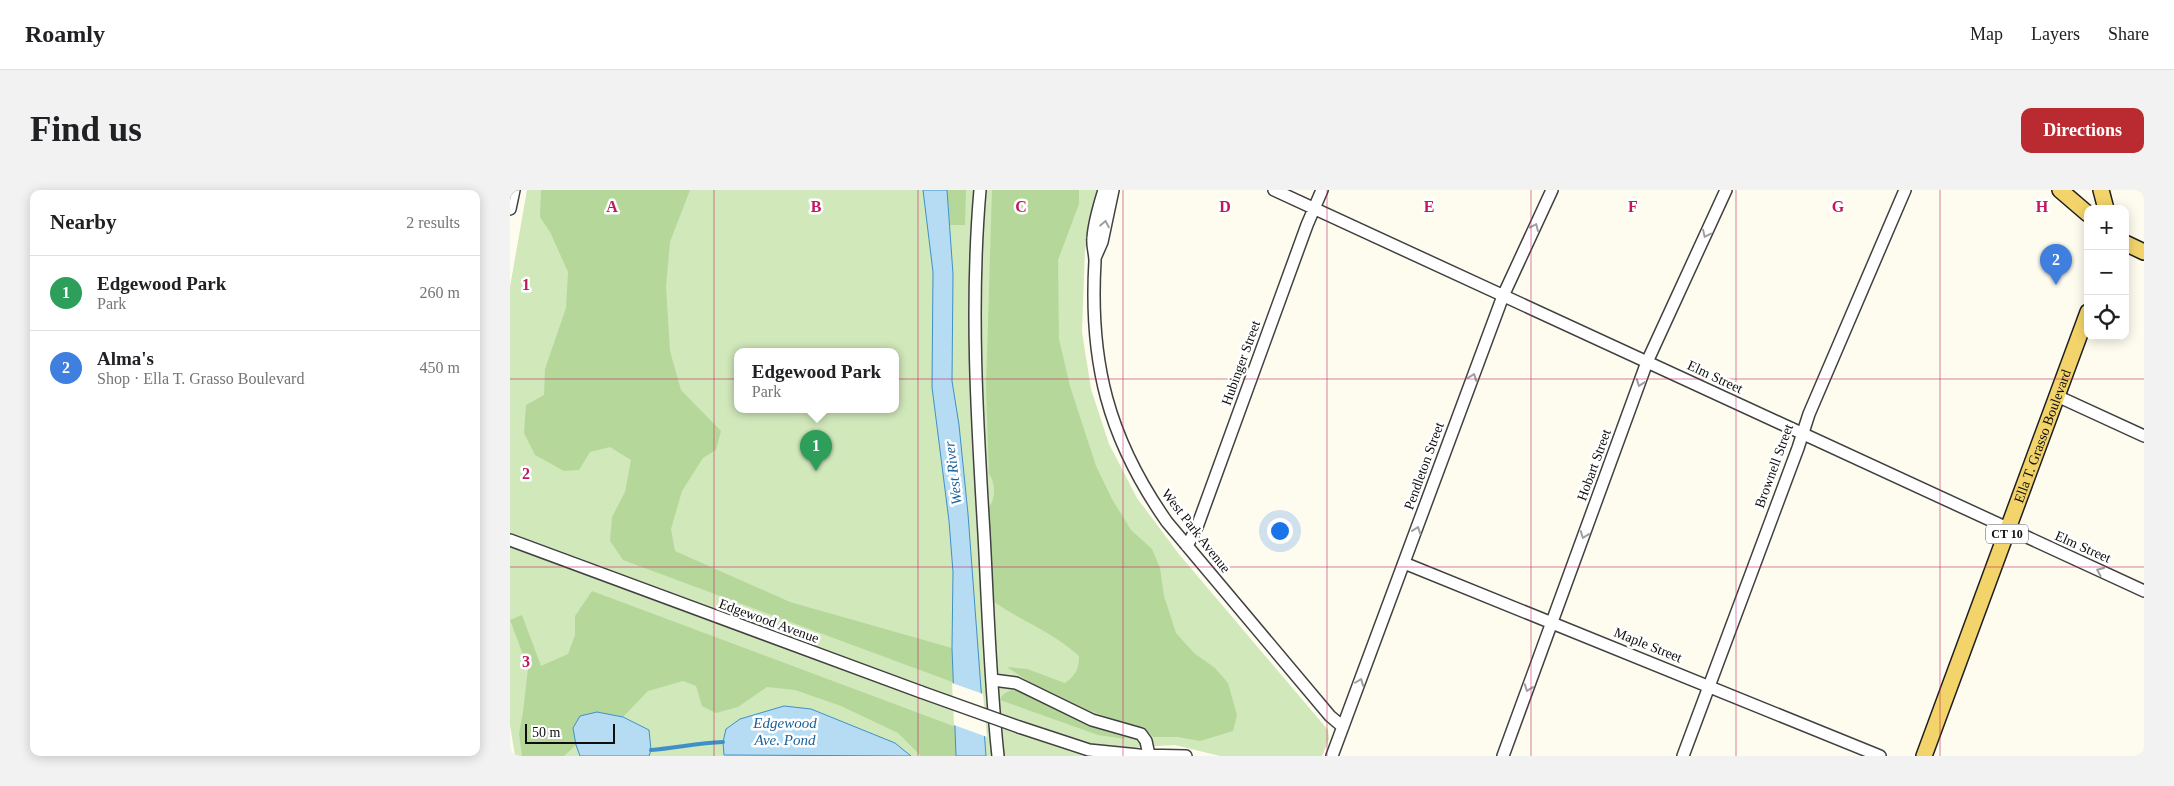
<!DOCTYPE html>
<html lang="en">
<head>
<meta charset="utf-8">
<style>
  body { margin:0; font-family:"Times New Roman",serif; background:#f2f2f2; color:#202124 }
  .controls { position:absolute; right:15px; top:15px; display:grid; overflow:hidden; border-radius:10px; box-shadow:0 2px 12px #0003 }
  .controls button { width:45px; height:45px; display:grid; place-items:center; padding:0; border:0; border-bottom:1px solid #e0e0e0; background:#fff; color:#202124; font:25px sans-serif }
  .scale { position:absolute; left:15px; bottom:12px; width:90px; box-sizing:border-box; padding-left:5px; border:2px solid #0e0e0e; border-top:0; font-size:14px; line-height:18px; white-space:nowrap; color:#0e0e0e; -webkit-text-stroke:4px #fff; paint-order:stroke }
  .you { position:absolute; left:769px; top:340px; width:18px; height:18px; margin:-12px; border:4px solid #fff; border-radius:50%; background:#1a73e8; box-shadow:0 0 0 8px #1a73e833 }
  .badge { display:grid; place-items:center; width:32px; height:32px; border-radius:50%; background:#b92b30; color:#fff; font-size:16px; font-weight:700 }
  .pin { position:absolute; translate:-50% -41px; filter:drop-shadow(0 1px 2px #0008) }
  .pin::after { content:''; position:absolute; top:26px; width:18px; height:15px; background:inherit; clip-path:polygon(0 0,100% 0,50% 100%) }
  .popup { position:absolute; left:224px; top:158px; width:165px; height:65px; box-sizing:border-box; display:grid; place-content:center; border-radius:10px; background:#fff; filter:drop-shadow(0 1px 4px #0005); font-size:16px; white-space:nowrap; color:#757577 }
  .popup b { font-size:19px; color:#202124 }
  .popup::after { content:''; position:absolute; left:50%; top:100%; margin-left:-10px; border:10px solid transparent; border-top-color:#fff }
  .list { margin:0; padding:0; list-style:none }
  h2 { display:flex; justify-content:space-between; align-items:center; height:65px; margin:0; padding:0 20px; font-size:21px }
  h2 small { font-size:16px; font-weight:400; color:#757577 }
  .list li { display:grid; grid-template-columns:32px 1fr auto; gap:15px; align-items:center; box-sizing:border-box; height:75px; padding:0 20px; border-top:1px solid #e0e0e0 }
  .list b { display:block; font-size:19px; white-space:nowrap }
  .list p { margin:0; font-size:16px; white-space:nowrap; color:#757577 }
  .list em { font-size:16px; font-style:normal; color:#757577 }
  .icon { flex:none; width:28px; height:28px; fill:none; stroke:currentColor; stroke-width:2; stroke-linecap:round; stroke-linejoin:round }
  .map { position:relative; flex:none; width:1634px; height:566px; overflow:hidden; border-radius:10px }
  header { display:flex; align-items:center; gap:30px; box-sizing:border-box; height:70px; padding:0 25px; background:#fff; border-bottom:1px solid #e0e0e0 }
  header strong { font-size:24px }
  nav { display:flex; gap:28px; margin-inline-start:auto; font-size:18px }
  .intro { display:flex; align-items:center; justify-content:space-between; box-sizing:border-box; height:120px; padding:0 30px }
  h1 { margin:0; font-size:35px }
  .button { padding:12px 22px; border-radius:10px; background:#b92b30; color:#fff; font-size:18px; font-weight:700 }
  main { display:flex; gap:30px; padding:0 30px }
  aside { flex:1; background:#fff; border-radius:10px; box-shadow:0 2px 12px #0003 }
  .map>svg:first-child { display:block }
</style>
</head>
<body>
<header>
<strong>Roamly</strong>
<nav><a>Map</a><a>Layers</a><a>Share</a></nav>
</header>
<div class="intro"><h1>Find us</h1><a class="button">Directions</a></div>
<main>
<aside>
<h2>Nearby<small>2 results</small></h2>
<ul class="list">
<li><span class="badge" style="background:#2e9e5b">1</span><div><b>Edgewood Park</b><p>Park</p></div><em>260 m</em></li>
<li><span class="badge" style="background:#3f7fe0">2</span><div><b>Alma's</b><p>Shop · Ella T. Grasso Boulevard</p></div><em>450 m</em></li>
</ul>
</aside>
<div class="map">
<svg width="1634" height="566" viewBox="0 0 1634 566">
  <rect width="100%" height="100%" fill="#fefcef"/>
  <path fill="#d1e8ba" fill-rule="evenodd" d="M 17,0 L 588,0 L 575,60 L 572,142 L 581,199 L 599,254 L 627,308 L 668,363 L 818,540 L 819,549 L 812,566 L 710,566 L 665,555 L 614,558 L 602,556 L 598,566 L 5,566 L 0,535 L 0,97 ZM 227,162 L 385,162 L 385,220 L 227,220 Z"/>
  <path fill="#b5d89a" d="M 31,0 L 180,0 L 160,52 L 156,97 L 160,161 L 171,200 L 211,241 L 206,260 L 193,268 L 172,301 L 161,339 L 165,361 L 280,412 L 442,458 L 445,493 L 113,370 L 100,351 L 102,327 L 115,302 L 121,270 L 100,257 L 80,262 L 69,280 L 54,281 L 25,265 L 14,243 L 16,215 L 34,205 L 35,179 L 56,118 L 58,82 L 40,42 L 30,27 Z
    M 437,0 L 456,0 L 455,35 L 440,35 Z
    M 482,0 L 569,0 L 569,14 L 548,70 L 549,149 L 560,196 L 586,276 L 602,309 L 621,340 L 642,359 L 650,378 L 654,406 L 666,443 L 684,463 L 705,478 L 718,493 L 727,525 L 723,541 L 690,551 L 668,547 L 643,547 L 634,537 L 614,533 L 578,520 L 518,491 L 497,477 L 517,479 L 555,493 C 566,485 569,479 569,466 C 544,443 511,431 483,411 L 478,318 C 486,309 486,294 479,284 L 476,198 Z
    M 82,401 L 446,537 L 446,566 L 411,566 L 388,543 L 331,516 L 285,500 L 257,497 L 228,517 L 206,523 L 192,516 L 186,496 L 173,491 L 138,501 L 113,527 L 87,522 L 63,538 L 66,555 L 54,566 L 12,566 L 9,544 L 13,522 L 18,478 L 0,430 L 12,425 L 31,476 L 58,464 L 65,445 L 65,426 Z
    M 506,500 L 528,509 L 574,534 L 615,547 L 615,549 L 588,545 L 490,510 C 493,502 498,501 506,500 Z"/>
  <path fill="#b6dcf4" stroke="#3f90c8" d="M 413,0 L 437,0 L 443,84 L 442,191 L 449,235 L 458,324 L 476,566 L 446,566 L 442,458 L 443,382 L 439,331 L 422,197 L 423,82 Z
    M 274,516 L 301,519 L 385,553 L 401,566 L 214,565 L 213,552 L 216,539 L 230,529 Z
    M 87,522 L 113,527 L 139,540 L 141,560 L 139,566 L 70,566 L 66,555 L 63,538 L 70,526 Z"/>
  <path fill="#fefcef" d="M 442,493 L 473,504 L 477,547 L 444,535 Z"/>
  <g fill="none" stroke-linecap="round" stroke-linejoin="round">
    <path stroke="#3f90c8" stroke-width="4" d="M 141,560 C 166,558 188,553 213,552"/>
    <g stroke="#414141" stroke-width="14">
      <path id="minor" d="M 470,0 C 460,115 467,229 474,344 C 478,418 480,492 488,566
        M 594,0 C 589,16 584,32 583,48 C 582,56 585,63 585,71 C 579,172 598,248 657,332 L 820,526 L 833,537
        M 764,0 L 1634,401
        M 0,19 L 4,0
        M 585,68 L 592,52 L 603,0
        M 1547,206 L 1634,246
        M 0,350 L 411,502
        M 677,356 L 687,337 L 797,35 L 812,0
        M 894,373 L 1370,566
        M 483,490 L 506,493 L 582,530 L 631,544 L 636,551 L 639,565
        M 509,537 L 579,560 L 629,565 L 676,566
        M 822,566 L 993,106 L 1042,0
        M 993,566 L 1137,172 L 1216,0
        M 1173,566 L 1288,258 L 1299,224 L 1395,0"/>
    </g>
    <g stroke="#1f1f1f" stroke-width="18">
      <g id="major">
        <path d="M 1550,0 L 1578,24"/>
        <path d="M 1591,0 L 1596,19"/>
        <path d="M 1615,53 L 1634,62"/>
        <path id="s1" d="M 1414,566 L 1578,122"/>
      </g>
    </g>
    <use href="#minor" stroke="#fff" stroke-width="11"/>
    <use href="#major" stroke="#f3d46a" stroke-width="15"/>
    <g stroke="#414141" stroke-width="14" stroke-linecap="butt">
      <path id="minor-bridge" d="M 411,502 L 509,537"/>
    </g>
    <use href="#minor-bridge" stroke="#fff" stroke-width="11"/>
  </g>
  <defs><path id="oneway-chevron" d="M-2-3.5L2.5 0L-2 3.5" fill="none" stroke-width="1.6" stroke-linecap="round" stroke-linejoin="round" transform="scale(1.25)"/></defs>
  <g stroke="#9f9f9f">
    <use href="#oneway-chevron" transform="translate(595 34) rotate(-79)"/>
    <use href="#oneway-chevron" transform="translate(1025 37) rotate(-65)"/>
    <use href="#oneway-chevron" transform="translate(1196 44) rotate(115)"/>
    <use href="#oneway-chevron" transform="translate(963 187) rotate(-70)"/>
    <use href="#oneway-chevron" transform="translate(1130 193) rotate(110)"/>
    <use href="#oneway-chevron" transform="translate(907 340) rotate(-70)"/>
    <use href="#oneway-chevron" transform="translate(1074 345) rotate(110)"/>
    <use href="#oneway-chevron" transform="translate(1590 381) rotate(-156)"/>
    <use href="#oneway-chevron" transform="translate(850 492) rotate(-69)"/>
    <use href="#oneway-chevron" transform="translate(1018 498) rotate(110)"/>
  </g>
  <path fill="none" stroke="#c2185b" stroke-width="1" stroke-opacity="0.55" d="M 204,0 L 204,566M 408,0 L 408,566M 613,0 L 613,566M 817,0 L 817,566M 1021,0 L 1021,566M 1226,0 L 1226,566M 1430,0 L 1430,566M 0,189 L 1634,189M 0,377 L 1634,377"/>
  <g text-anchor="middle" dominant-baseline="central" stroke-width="5" stroke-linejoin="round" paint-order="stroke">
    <rect fill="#fff" stroke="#565656" stroke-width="1" x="1476" y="334.5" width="42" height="19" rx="4"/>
    <g font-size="12" font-weight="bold" fill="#0e0e0e">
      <text x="1497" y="344">CT 10</text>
    </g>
    <g font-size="14" fill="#0e0e0e" stroke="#fff">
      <text transform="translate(731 173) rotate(-70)">Hubinger Street</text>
      <text transform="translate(1205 187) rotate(25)">Elm Street</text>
      <text stroke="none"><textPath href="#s1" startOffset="341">Ella T. Grasso Boulevard</textPath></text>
      <text transform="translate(1084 275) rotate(-70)">Hobart Street</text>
      <text transform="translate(914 276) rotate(-70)">Pendleton Street</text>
      <text transform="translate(1264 276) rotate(-70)">Brownell Street</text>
      <text transform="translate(686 341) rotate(52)">West Park Avenue</text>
      <text transform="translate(1573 357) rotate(24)">Elm Street</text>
      <text transform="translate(259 431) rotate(20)">Edgewood Avenue</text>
      <text transform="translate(1138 455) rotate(22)">Maple Street</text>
    </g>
    <g font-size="15" font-style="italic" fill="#1b629b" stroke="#fff">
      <text transform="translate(443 283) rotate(-97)">West River</text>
      <text x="275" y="533">Edgewood<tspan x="275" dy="17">Ave. Pond</tspan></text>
    </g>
  </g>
  <g font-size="16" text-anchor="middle" font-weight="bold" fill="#c2185b" stroke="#fff" stroke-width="5" stroke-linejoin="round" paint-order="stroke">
    <text x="102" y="22">A</text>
    <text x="306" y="22">B</text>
    <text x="511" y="22">C</text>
    <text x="715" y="22">D</text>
    <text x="919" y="22">E</text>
    <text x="1123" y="22">F</text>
    <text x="1328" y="22">G</text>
    <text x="1532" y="22">H</text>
    <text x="16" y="100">1</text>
    <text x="16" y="289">2</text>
    <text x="16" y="477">3</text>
  </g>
</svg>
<div class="controls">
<button>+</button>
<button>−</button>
<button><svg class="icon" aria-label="locate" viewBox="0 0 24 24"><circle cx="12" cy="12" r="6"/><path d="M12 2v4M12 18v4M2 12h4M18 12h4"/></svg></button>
</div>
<div class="scale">50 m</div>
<div class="you"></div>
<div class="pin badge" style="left:306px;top:281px;background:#2e9e5b">1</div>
<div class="popup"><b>Edgewood Park</b>Park</div>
<div class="pin badge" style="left:1546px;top:95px;background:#3f7fe0">2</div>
</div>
</main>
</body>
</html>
